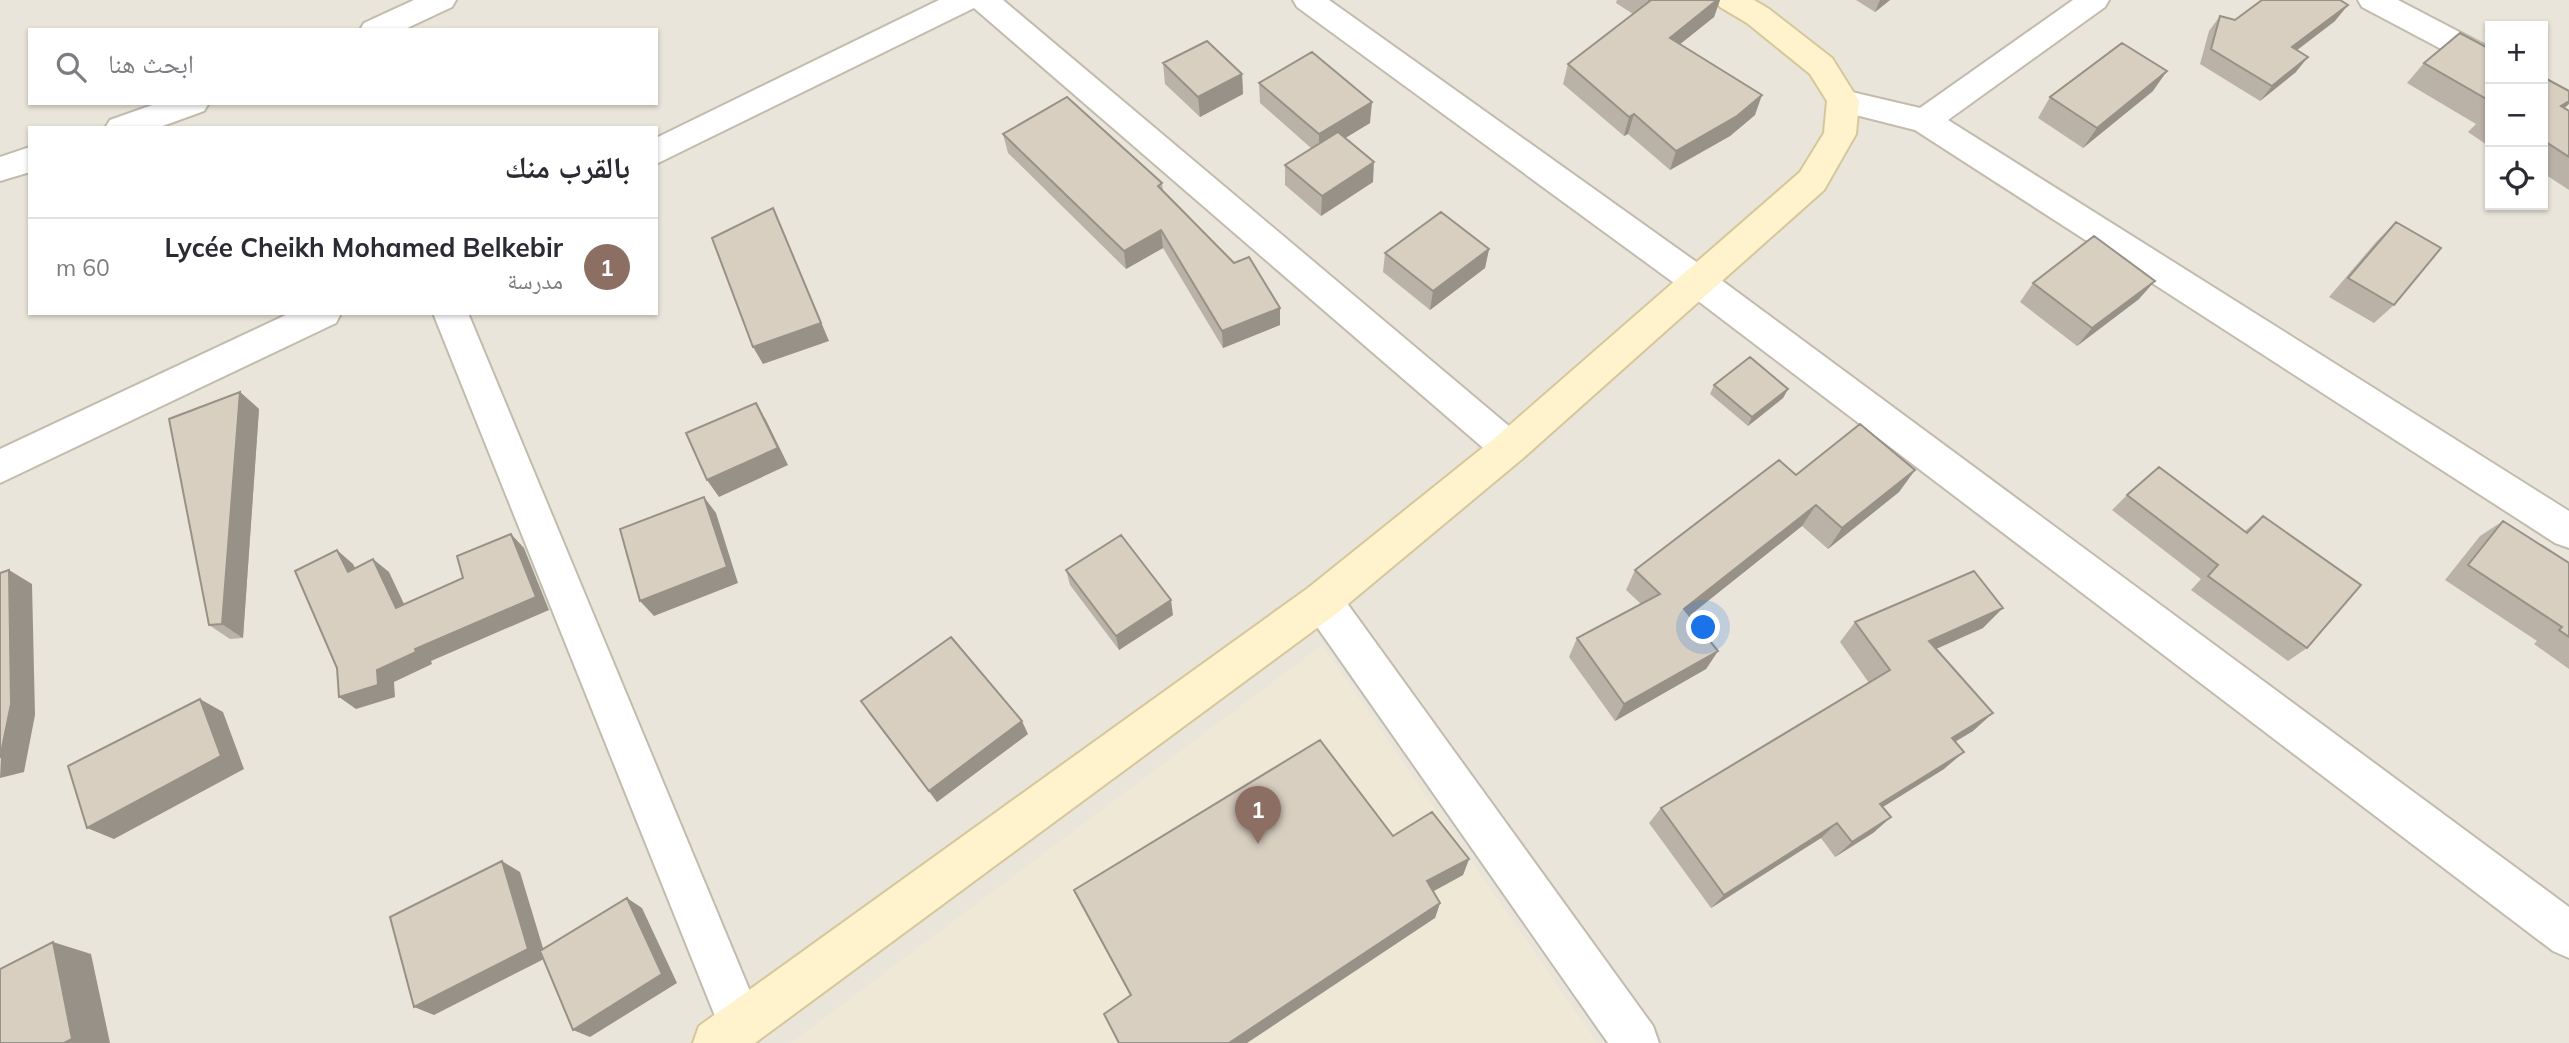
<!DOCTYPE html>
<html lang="ar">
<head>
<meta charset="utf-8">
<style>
  body { margin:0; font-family:Mulish,"Noto Naskh Arabic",sans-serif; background:#f7f7f7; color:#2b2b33; direction:rtl }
  .controls { position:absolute; right:21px; top:21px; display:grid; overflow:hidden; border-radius:0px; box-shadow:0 2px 5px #0004 }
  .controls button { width:63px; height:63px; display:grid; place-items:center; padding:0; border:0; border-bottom:2px solid #e1e1e2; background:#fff; color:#2b2b33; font:35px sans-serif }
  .you { position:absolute; left:1704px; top:628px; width:24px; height:24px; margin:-18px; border:5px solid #fff; border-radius:50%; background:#1a73e8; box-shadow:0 0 0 10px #1a73e833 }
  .badge { display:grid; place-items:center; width:46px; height:46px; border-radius:50%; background:#fc3f1d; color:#fff; font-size:23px; font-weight:700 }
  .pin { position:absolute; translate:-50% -58px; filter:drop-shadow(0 2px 4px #0008) }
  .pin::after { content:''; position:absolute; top:37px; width:24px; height:21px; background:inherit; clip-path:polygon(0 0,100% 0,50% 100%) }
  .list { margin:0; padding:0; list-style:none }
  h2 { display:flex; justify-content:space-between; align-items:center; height:91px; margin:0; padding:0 28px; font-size:30px }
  h2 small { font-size:23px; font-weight:400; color:#7c7c81 }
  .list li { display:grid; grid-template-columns:46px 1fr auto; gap:21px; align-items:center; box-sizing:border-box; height:98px; padding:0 28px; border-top:2px solid #e1e1e2 }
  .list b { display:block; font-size:26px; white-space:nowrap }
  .list p { margin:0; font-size:23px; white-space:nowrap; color:#7c7c81 }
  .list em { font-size:23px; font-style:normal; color:#7c7c81 }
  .icon { flex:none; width:38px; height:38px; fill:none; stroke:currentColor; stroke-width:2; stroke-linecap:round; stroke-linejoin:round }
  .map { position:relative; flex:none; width:2569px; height:1043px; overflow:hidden; direction:ltr }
  .search { position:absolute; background:#fff; box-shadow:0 2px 5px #0004; left:28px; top:28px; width:630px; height:77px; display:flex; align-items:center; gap:18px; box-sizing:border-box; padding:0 24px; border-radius:0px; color:#7c7c81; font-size:26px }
  .panel { position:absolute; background:#fff; box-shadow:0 2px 5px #0004; left:28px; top:126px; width:630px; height:189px; border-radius:0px; direction:rtl }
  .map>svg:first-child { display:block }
</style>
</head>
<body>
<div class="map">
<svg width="2569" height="1043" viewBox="0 0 2569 1043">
  <rect width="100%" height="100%" fill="#f6f3ec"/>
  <path fill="#eae5da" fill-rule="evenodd" d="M 0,0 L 2569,0 L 2569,1043 L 0,1043 ZM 2490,26 L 2543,26 L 2543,205 L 2490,205 ZM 30,30 L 656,30 L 656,103 L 30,103 ZM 30,128 L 656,128 L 656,313 L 30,313 Z"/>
  <path fill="#efe8d6" d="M 1322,645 L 1597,1043 L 791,1043 Z"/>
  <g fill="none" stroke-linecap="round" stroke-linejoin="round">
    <g stroke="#c2bbae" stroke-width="4">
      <path id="street" d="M 414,0 L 456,0 L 452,7 L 403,30 L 360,30 L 364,23 Z
        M 939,0 L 1003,0 L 1522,437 L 1528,448 L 1522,459 L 1509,464 L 1496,459 L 974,8 L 656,164 L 656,138 Z
        M 1293,0 L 1329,0 L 1709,271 L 2569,907 L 2569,958 L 2553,951 L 1685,291 L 1297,7 Z
        M 2073,0 L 2109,0 L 2105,7 L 1948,120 L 2569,511 L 2569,548 L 2555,543 L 1915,130 L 1832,109 L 1827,101 L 1832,93 L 1843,90 L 1920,108 Z
        M 2358,0 L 2398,0 L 2490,48 L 2490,72 L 2479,69 L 2362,7 Z
        M 158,103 L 209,103 L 204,111 L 157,128 L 105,128 L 110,120 Z
        M 30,147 L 30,172 L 0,181 L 0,157 Z
        M 290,313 L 341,313 L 336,323 L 0,483 L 0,449 Z
        M 433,313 L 468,313 L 764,1025 L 757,1041 L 725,1041 Z
        M 1322,583 L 1336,588 L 1653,1026 L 1659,1043 L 1608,1043 L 1308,614 L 1302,601 L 1308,588 Z"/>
    </g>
    <g stroke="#d6c79b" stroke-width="4">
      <path id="secondary" d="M 1716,0 L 1754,0 L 1769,9 L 1832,58 L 1859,101 L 1856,134 L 1824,190 L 1522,459 L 1336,614 L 755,1043 L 693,1043 L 699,1026 L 1308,588 L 1496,437 L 1800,172 L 1824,133 L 1827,101 L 1810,74 L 1747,23 L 1720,7 Z"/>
    </g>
    <use href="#street" fill="#fff" fill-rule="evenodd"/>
    <use href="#secondary" fill="#fff3cd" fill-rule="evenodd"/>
  </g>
  <path fill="#bab2a6" d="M 1617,0 L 1720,0 L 1714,17 L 1680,44 L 1755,115 L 1730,136 L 1670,170 L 1628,134 L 1624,136 L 1563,84 L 1568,64 L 1633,14 L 1616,3 Z
    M 1856,0 L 1890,0 L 1875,12 Z
    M 2220,16 L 2235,20 L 2335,21 L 2297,50 L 2296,72 L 2260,101 L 2200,64 L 2209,31 Z
    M 2490,49 L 2490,147 L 2468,132 L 2476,124 L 2407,83 L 2424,63 Z
    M 1163,63 L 1242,74 L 1243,94 L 1200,117 L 1165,84 Z
    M 2543,77 L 2565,108 L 2569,111 L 2569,190 L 2543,173 Z
    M 1259,83 L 1370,123 L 1345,138 L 1373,182 L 1321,216 L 1285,185 L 1285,165 L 1311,148 L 1260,103 Z
    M 2153,91 L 2083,148 L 2038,118 L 2050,97 Z
    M 1003,134 L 1162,183 L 1163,191 L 1234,263 L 1280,308 L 1280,325 L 1223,348 L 1163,248 L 1126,269 L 1008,153 Z
    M 2396,222 L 2394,305 L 2374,323 L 2329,297 L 2376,242 Z
    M 1489,249 L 1485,268 L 1430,310 L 1383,272 L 1385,253 Z
    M 2033,283 L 2139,299 L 2077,346 L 2020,302 Z
    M 1714,385 L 1788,389 L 1783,398 L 1748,426 L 1710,394 Z
    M 240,392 L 259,409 L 243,638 L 230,639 L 209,625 Z
    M 1915,470 L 1899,492 L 1828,549 L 1802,526 L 1690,615 L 1718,651 L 1706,669 L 1615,721 L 1569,657 L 1577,638 L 1641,604 L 1626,590 L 1635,570 L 1796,475 Z
    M 2127,495 L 2245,531 L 2263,516 L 2307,648 L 2288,661 L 2191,590 L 2201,579 L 2112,510 Z
    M 2503,521 L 2569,563 L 2569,669 L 2534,644 L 2537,641 L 2445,580 L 2480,536 Z
    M 1066,570 L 1173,615 L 1119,650 L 1070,585 Z
    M 1855,622 L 1983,628 L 1936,649 L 1973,731 L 1955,742 L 1944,769 L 1882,807 L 1891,817 L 1873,833 L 1835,857 L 1821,838 L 1711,908 L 1649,823 L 1661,808 L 1869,683 L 1840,642 Z
    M 861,701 L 1028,734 L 937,802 L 870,715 Z
    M 1393,836 L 1469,859 L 1463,875 L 1433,891 L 1440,903 L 1435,918 L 1130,995 L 1074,890 Z"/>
  <path fill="#979187" d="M 1717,0 L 1720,0 L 1714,17 L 1664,57 L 1670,38 Z
    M 1880,0 L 1890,0 L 1875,12 Z
    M 2348,5 L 2335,21 L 2280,63 L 2292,47 Z
    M 2308,57 L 2296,72 L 2260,101 L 2272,86 Z
    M 2167,71 L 2153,91 L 2083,148 L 2097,128 Z
    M 1242,74 L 1243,94 L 1200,117 L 1198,97 Z
    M 1762,95 L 1755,115 L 1730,136 L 1670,170 L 1676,151 Z
    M 2569,101 L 2569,104 L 2557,115 L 2561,106 Z
    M 1372,102 L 1370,123 L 1319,154 L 1319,134 Z
    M 1634,114 L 1628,134 L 1624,136 L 1629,117 Z
    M 1374,162 L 1373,182 L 1321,216 L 1322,196 Z
    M 773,208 L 829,341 L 763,364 L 753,347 Z
    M 1161,230 L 1163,248 L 1126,269 L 1124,251 Z
    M 1489,249 L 1485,268 L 1430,310 L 1433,291 Z
    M 2155,281 L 2139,299 L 2077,346 L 2092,328 Z
    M 1280,308 L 1280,325 L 1223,348 L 1222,331 Z
    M 1788,389 L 1783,398 L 1748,426 L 1752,417 Z
    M 240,392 L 259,409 L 243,638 L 222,624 Z
    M 756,403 L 766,420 L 788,465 L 719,497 L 707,480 Z
    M 1915,470 L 1899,492 L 1828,549 L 1842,528 Z
    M 704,497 L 716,513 L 738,583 L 654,616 L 640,601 Z
    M 1816,505 L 1802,526 L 1674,628 L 1684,609 Z
    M 511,534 L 524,548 L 549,610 L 431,661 L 432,664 L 394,682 L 395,697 L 356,709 L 339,697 L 377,670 Z
    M 337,550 L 353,564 L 364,585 L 348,572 Z
    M 373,559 L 389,572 L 412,621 L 396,608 Z
    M 9,570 L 32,584 L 35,715 L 24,772 L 0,778 Z
    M 1171,600 L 1173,615 L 1119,650 L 1116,636 Z
    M 2003,608 L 1983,628 L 1911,660 L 1929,641 Z
    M 1718,651 L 1706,669 L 1615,721 L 1624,704 Z
    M 200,699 L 223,712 L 244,769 L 114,839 L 87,828 Z
    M 1993,713 L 1973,731 L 1932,755 L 1952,738 Z
    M 1022,721 L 1028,734 L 937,802 L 929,791 Z
    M 1964,752 L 1944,769 L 1862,820 L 1880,804 Z
    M 1891,817 L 1873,833 L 1835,857 L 1852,842 Z
    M 1837,823 L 1821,838 L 1711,908 L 1724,895 Z
    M 1469,859 L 1463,875 L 1423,897 L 1427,881 Z
    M 502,861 L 520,872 L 546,958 L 434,1015 L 414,1007 Z
    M 627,898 L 642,908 L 677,983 L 590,1037 L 573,1030 Z
    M 1440,903 L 1435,918 L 1247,1043 L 1229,1043 Z
    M 53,942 L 91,954 L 110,1043 L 64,1043 Z"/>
  <path fill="#d8cfc1" stroke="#979187" stroke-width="2" d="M 1649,0 L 1717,0 L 1670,38 L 1762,95 L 1737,116 L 1676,151 L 1634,114 L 1629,117 L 1568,64 L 1650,1 Z
    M 2262,0 L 2340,0 L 2348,5 L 2292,47 L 2308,57 L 2272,86 L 2211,49 L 2220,16 L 2235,20 Z
    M 2460,33 L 2490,49 L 2490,101 L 2424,63 Z
    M 1207,41 L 1242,74 L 1198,97 L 1163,63 Z
    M 2122,43 L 2167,71 L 2097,128 L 2050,97 Z
    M 1312,52 L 1372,102 L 1319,134 L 1259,83 Z
    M 2543,77 L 2569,91 L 2569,101 L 2561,106 L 2569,111 L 2569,157 L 2543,140 Z
    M 1067,97 L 1162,183 L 1158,186 L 1234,263 L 1249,257 L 1280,308 L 1222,331 L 1161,230 L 1124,251 L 1003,134 Z
    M 1338,132 L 1374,162 L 1322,196 L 1285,165 Z
    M 773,208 L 821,323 L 753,347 L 712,238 Z
    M 1441,212 L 1489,249 L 1433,291 L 1385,253 Z
    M 2396,222 L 2441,248 L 2394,305 L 2348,278 Z
    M 2094,236 L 2155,281 L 2092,328 L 2033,283 Z
    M 1750,357 L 1788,389 L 1752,417 L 1714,385 Z
    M 240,392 L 222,624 L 209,625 L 169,419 Z
    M 756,403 L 778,448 L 707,480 L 686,433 Z
    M 1860,424 L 1915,470 L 1842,528 L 1816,505 L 1684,609 L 1718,651 L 1624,704 L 1577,638 L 1660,594 L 1635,570 L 1779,460 L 1796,475 Z
    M 2159,467 L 2247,533 L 2263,516 L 2361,585 L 2307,648 L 2208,576 L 2218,565 L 2127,495 Z
    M 704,497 L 727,567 L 640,601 L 620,529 Z
    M 2503,521 L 2569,563 L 2569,637 L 2559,630 L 2562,627 L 2468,565 Z
    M 511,534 L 536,597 L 415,649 L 416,652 L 377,670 L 378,685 L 339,697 L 337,668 L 295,571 L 337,550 L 348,572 L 373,559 L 396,608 L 463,578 L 457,556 Z
    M 1121,535 L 1171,600 L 1116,636 L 1066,570 Z
    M 9,570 L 11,704 L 0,758 L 0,573 Z
    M 1974,571 L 2003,608 L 1929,641 L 1993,713 L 1952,738 L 1964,752 L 1880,804 L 1891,817 L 1852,842 L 1837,823 L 1724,895 L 1661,808 L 1890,670 L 1855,622 Z
    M 951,637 L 1022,721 L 929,791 L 861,701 Z
    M 200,699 L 221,756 L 87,828 L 68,766 Z
    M 1320,740 L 1393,836 L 1432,812 L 1469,859 L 1427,881 L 1440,903 L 1229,1043 L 1119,1043 L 1104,1014 L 1131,995 L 1074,890 Z
    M 502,861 L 528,949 L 414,1007 L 390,917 Z
    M 627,898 L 662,974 L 573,1030 L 540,951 Z
    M 53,942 L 72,1039 L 64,1043 L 0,1043 L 0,969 Z"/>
</svg>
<div class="controls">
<button>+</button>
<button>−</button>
<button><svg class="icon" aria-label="locate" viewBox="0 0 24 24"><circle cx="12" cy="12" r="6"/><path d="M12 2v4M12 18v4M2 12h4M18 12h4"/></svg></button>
</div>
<div class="you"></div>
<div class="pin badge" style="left:1258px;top:844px;background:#8d6e63">1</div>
<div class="search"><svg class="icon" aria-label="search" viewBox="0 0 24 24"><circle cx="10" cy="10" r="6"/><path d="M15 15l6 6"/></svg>ابحث هنا</div>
<section class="panel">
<h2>بالقرب منك<small></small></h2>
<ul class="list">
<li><span class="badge" style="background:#8d6e63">1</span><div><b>Lycée Cheikh Mohamed Belkebir</b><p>مدرسة</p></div><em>60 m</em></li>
</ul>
</section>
</div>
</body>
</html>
